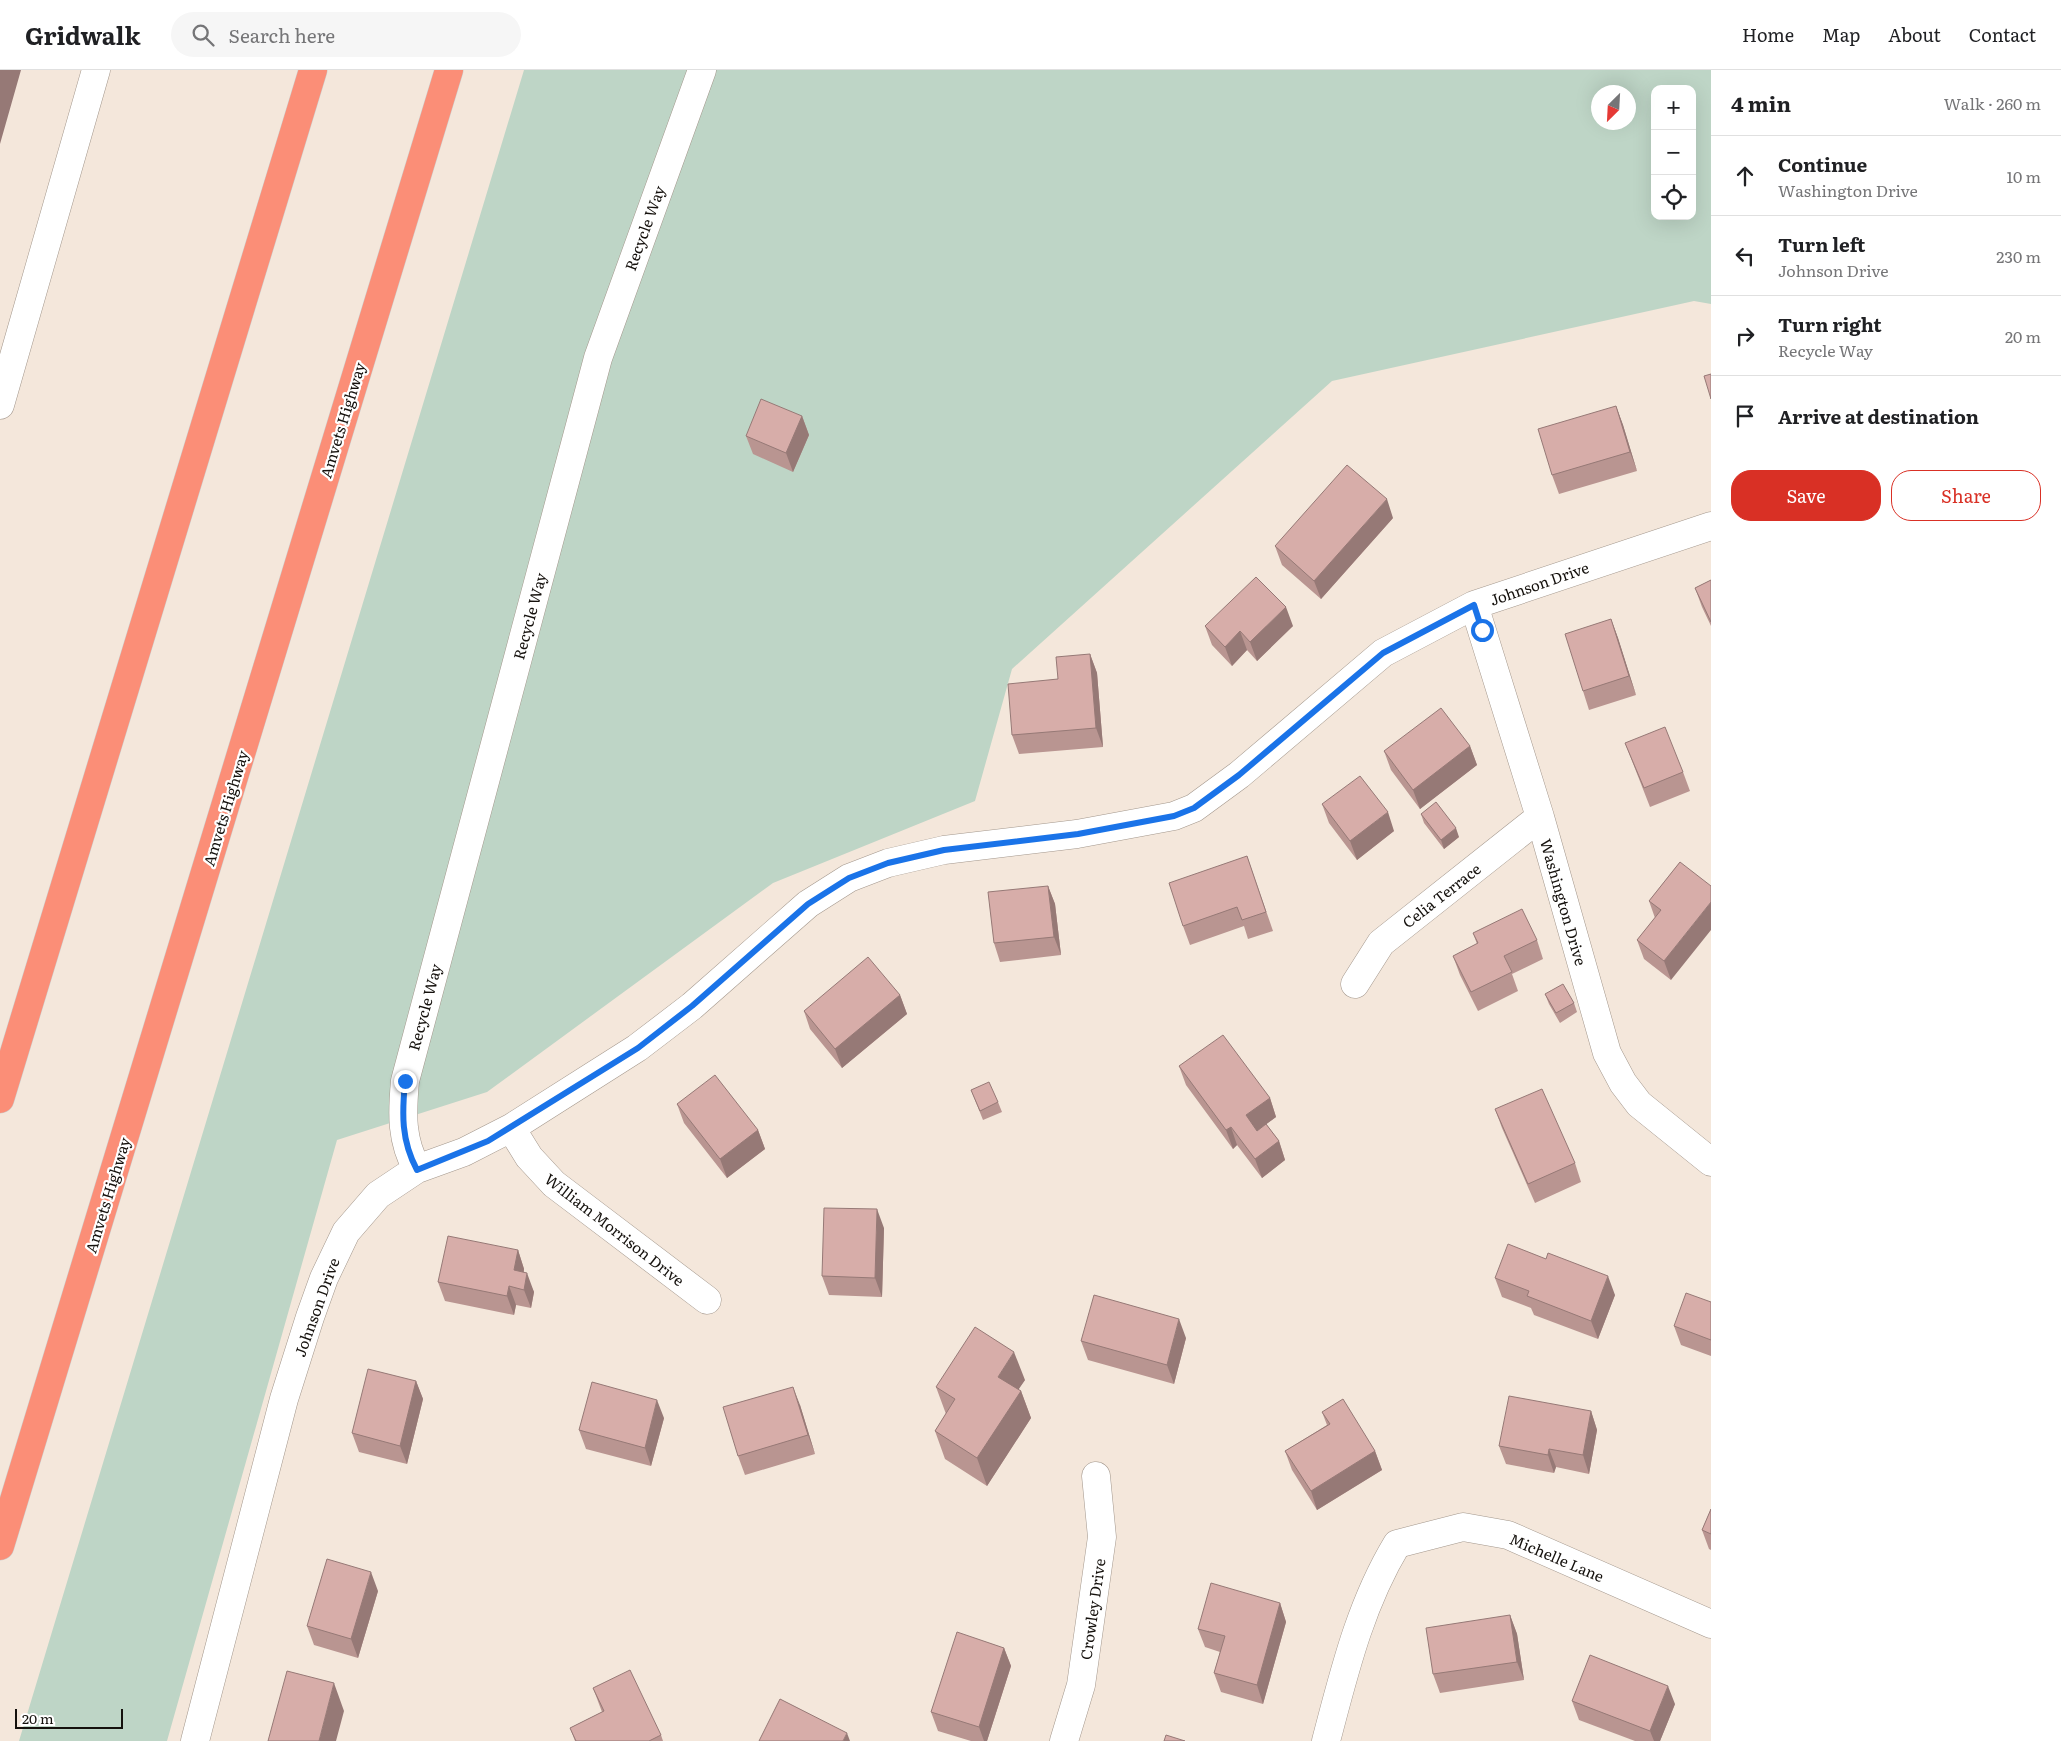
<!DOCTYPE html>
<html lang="en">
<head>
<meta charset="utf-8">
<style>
  body { margin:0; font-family:Literata,serif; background:#f6f6f6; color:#202124 }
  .controls { position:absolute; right:15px; top:15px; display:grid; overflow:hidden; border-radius:10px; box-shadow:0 5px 20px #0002 }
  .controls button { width:45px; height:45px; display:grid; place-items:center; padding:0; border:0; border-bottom:1px solid #e0e0e0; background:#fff; color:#202124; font:25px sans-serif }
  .compass { position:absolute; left:1591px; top:15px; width:45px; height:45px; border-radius:50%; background:#fff; box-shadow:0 5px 20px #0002; rotate:204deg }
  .scale { position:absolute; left:15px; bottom:12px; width:108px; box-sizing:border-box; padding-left:5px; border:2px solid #15110d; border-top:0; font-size:14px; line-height:18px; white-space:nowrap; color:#15110d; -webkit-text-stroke:4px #fff; paint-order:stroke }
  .stop { position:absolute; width:15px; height:15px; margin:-11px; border:4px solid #1a73e8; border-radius:50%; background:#fff }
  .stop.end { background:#1a73e8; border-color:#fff; box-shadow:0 1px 5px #0008 }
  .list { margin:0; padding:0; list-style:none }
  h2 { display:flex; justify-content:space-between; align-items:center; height:65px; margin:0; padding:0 20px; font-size:21px }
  h2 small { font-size:16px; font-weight:400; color:#757577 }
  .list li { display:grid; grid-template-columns:32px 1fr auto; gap:15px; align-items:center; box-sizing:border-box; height:80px; padding:0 20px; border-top:1px solid #e0e0e0 }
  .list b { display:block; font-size:19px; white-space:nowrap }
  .list p { margin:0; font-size:16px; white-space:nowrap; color:#757577 }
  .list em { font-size:16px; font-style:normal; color:#757577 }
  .actions { display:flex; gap:10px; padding:15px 20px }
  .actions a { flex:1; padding:11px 0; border:1px solid #d93025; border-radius:20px; text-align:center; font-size:18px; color:#d93025 }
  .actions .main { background:#d93025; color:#fff }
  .icon { flex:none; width:28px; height:28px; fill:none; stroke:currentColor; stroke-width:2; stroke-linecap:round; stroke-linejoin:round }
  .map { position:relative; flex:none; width:1711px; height:1671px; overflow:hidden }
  header { display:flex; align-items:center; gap:30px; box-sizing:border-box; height:70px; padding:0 25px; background:#fff; border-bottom:1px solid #e0e0e0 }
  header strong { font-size:24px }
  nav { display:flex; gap:28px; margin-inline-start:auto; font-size:18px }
  .search { width:350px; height:45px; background:#f6f6f6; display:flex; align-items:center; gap:12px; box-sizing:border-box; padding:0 18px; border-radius:28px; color:#757577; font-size:19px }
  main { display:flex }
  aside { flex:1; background:#fff }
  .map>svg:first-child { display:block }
</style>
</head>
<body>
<header>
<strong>Gridwalk</strong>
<div class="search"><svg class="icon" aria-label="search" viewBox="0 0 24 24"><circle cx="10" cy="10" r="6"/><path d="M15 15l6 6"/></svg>Search here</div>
<nav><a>Home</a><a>Map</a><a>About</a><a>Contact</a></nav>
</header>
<main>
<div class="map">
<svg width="1711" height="1671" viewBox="0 0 1711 1671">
  <rect width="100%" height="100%" fill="#f4e7db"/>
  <path fill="#bed5c6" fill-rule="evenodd" d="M 524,0 L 1711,0 L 1711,234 L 1694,231 L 1332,311 L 1012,599 L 975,731 L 773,813 L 487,1022 L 337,1070 L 167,1671 L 19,1671 ZM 1655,19 L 1692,19 L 1692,146 L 1655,146 ZM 1598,22 L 1628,22 L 1628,52 L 1598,52 Z"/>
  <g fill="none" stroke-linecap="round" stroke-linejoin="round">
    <g stroke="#a3978c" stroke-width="29">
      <path id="minor" d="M 0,335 L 96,0
        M 1474,535 L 1540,747 L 1607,983 L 1623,1013 L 1639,1034 L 1711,1092
        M 1355,914 L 1381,873 L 1540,747
        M 511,1058 L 529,1087 L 554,1114 L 707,1230
        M 417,1099 C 401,1070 402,1044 405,1011 L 598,288 L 702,0
        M 195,1671 L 284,1329 L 310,1247 L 324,1208 L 346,1162 L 378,1125 L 417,1099 L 464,1082 L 511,1058 L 637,978 L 692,936 L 808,834 L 849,808 L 888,793 L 944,780 L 1077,764 L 1174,746 L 1194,738 L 1239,705 L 1383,583 L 1474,535 L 1711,456
        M 1064,1671 L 1081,1615 L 1102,1467 L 1096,1406
        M 1326,1671 C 1344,1603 1360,1535 1397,1474 L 1463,1457 L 1508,1465 L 1711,1554"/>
    </g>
    <g stroke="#cccbca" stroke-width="29">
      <path id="highway" d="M 0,1029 L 313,0
        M 0,1476 L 449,0"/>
    </g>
    <use href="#minor" stroke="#fff" stroke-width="28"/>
    <use href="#highway" stroke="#fb8e77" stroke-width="28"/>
  </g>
  <path fill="#b99591" d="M 1616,336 L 1623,355 L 1637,401 L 1559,424 L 1552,405 Z
    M 802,346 L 809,365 L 793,402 L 753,384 L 746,366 Z
    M 1393,448 L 1321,529 L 1282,495 L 1275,476 Z
    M 1711,510 L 1711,556 L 1702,537 L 1695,518 Z
    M 1611,549 L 1618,568 L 1636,625 L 1589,640 L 1583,621 Z
    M 1205,556 L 1293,556 L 1257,591 L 1247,580 L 1232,596 L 1212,575 Z
    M 1090,584 L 1097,603 L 1103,677 L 1019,684 L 1012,665 L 1058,609 Z
    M 1625,673 L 1683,702 L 1690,721 L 1650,737 Z
    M 1470,676 L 1477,695 L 1420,739 L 1391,700 L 1384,681 Z
    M 1322,734 L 1394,761 L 1357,790 L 1329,753 Z
    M 1421,744 L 1459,767 L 1444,779 L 1424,753 Z
    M 1247,786 L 1273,861 L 1248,869 L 1244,856 L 1190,875 L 1183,856 Z
    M 1680,792 L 1671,910 L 1644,889 L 1637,870 L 1655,848 L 1649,831 Z
    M 1048,816 L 1055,834 L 1061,885 L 1000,892 L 994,873 Z
    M 1473,863 L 1537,870 L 1543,889 L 1512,904 L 1518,921 L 1478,941 L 1460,905 L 1453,886 L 1477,874 Z
    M 1545,924 L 1574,933 L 1577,942 L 1560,953 L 1549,934 Z
    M 900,925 L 907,944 L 842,998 L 810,959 L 804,941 Z
    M 1179,996 L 1270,1028 L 1276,1047 L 1266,1054 L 1279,1071 L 1285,1090 L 1262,1108 L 1237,1075 L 1233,1079 L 1186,1015 Z
    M 971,1020 L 998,1032 L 1002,1042 L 983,1050 Z
    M 677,1034 L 758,1060 L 765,1079 L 727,1108 L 684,1053 Z
    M 1495,1039 L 1575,1093 L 1581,1112 L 1535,1133 L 1502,1058 Z
    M 884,1158 L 882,1227 L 829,1225 L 822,1206 Z
    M 518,1180 L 524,1199 L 524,1202 L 534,1222 L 531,1238 L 516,1235 L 514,1245 L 445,1231 L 438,1212 Z
    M 1546,1189 L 1615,1225 L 1598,1269 L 1534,1245 L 1531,1238 L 1502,1227 L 1495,1208 Z
    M 1711,1232 L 1711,1286 L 1681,1275 L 1674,1256 Z
    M 1186,1268 L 1174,1314 L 1088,1290 L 1081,1271 Z
    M 1025,1310 L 1018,1319 L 1021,1321 L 1031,1348 L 987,1416 L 945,1389 L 935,1361 L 946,1344 L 936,1317 Z
    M 416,1311 L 423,1329 L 407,1394 L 359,1382 L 352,1363 Z
    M 800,1335 L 815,1384 L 745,1405 L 738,1386 Z
    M 1591,1341 L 1597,1360 L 1589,1404 L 1556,1397 L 1554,1403 L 1506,1394 L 1499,1376 Z
    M 1322,1342 L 1375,1381 L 1382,1400 L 1317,1440 L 1292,1400 L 1285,1381 L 1327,1355 Z
    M 664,1348 L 651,1396 L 586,1379 L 579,1360 Z
    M 1711,1439 L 1711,1480 L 1709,1479 L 1702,1460 Z
    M 378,1521 L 358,1588 L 314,1575 L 307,1556 Z
    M 1280,1533 L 1286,1552 L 1263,1634 L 1221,1622 L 1214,1603 L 1220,1582 L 1205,1577 L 1198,1559 Z
    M 1510,1545 L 1517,1564 L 1524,1610 L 1440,1623 L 1433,1604 Z
    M 1004,1578 L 1011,1596 L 987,1671 L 971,1671 L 938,1661 L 931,1642 Z
    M 593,1618 L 661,1665 L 663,1671 L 575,1671 L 570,1658 L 602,1642 Z
    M 1572,1631 L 1675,1634 L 1660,1671 L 1635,1671 L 1579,1650 Z"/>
  <path fill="#967976" d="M 0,0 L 21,0 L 0,74 Z
    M 1616,336 L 1623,355 L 1637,401 L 1630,382 Z
    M 802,346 L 809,365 L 793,402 L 786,383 Z
    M 1387,429 L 1393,448 L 1321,529 L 1314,511 Z
    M 1286,537 L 1293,556 L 1257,591 L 1250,572 Z
    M 1611,549 L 1618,568 L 1636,625 L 1629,606 Z
    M 1240,561 L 1247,580 L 1232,596 L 1225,577 Z
    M 1090,584 L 1097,603 L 1103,677 L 1096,658 Z
    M 1470,676 L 1477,695 L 1420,739 L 1413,720 Z
    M 1388,742 L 1394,761 L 1357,790 L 1350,771 Z
    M 1456,758 L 1459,767 L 1444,779 L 1441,770 Z
    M 1048,816 L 1055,834 L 1061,885 L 1054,867 Z
    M 1711,832 L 1711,860 L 1671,910 L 1664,891 Z
    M 900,925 L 907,944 L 842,998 L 835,979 Z
    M 1270,1028 L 1276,1047 L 1253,1064 L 1246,1045 Z
    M 1231,1057 L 1237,1075 L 1233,1079 L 1226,1060 Z
    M 758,1060 L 765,1079 L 727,1108 L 720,1089 Z
    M 1279,1071 L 1285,1090 L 1262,1108 L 1255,1089 Z
    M 877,1139 L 884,1158 L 882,1227 L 875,1208 Z
    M 518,1180 L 524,1199 L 520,1219 L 514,1200 Z
    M 527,1203 L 534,1222 L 531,1238 L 524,1220 Z
    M 1608,1206 L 1615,1225 L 1598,1269 L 1591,1251 Z
    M 509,1216 L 516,1235 L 514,1245 L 507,1226 Z
    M 1179,1249 L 1186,1268 L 1174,1314 L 1167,1295 Z
    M 1014,1282 L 1025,1310 L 1008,1335 L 998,1307 Z
    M 416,1311 L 423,1329 L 407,1394 L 400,1376 Z
    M 793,1317 L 800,1335 L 815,1384 L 808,1365 Z
    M 1021,1321 L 1031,1348 L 987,1416 L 977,1388 Z
    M 657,1330 L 664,1348 L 651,1396 L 645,1378 Z
    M 1591,1341 L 1597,1360 L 1589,1404 L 1583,1385 Z
    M 1549,1379 L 1556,1397 L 1554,1403 L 1548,1385 Z
    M 1375,1381 L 1382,1400 L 1317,1440 L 1311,1421 Z
    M 371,1502 L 378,1521 L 358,1588 L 351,1569 Z
    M 1280,1533 L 1286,1552 L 1263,1634 L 1257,1615 Z
    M 1510,1545 L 1517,1564 L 1524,1610 L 1517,1592 Z
    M 1004,1578 L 1011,1596 L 987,1671 L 984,1671 L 979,1657 Z
    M 334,1613 L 344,1641 L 336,1671 L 319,1671 Z
    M 1668,1616 L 1675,1634 L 1660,1671 L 1654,1671 L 1650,1661 Z
    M 847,1663 L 850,1671 L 843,1671 Z"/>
  <path fill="#d7ada9" stroke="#967976" d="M 1711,304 L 1711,329 L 1704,306 Z
    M 761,329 L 802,346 L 786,383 L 746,366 Z
    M 1616,336 L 1630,382 L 1552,405 L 1538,359 Z
    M 1347,395 L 1387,429 L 1314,511 L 1275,476 Z
    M 1256,507 L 1286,537 L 1250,572 L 1240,561 L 1225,577 L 1205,556 Z
    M 1711,510 L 1711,552 L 1695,518 Z
    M 1611,549 L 1629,606 L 1583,621 L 1565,564 Z
    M 1090,584 L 1096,658 L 1012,665 L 1008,614 L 1058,609 L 1056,587 Z
    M 1441,638 L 1470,676 L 1413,720 L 1384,681 Z
    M 1665,657 L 1683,702 L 1644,718 L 1625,673 Z
    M 1360,706 L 1388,742 L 1350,771 L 1322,734 Z
    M 1436,732 L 1456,758 L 1441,770 L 1421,744 Z
    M 1247,786 L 1266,842 L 1242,850 L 1237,837 L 1183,856 L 1169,813 Z
    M 1680,792 L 1711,816 L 1711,832 L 1664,891 L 1637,870 L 1661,840 L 1649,831 Z
    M 1048,816 L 1054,867 L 994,873 L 988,822 Z
    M 1522,839 L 1537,870 L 1504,886 L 1512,902 L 1471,922 L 1453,886 L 1478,873 L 1473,863 Z
    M 868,887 L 900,925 L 835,979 L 804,941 Z
    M 1563,914 L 1574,933 L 1556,943 L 1545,924 Z
    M 1223,965 L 1270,1028 L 1246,1045 L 1257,1061 L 1266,1054 L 1279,1071 L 1255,1089 L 1231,1057 L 1226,1060 L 1179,996 Z
    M 715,1005 L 758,1060 L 720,1089 L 677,1034 Z
    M 989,1012 L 998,1032 L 980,1041 L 971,1020 Z
    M 1542,1019 L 1575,1093 L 1528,1114 L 1495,1039 Z
    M 824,1138 L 877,1139 L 875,1208 L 822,1206 Z
    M 448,1166 L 518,1180 L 514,1200 L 527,1203 L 524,1220 L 509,1216 L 507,1226 L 438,1212 Z
    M 1508,1174 L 1546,1189 L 1548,1183 L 1608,1206 L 1591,1251 L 1527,1226 L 1529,1221 L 1495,1208 Z
    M 1686,1223 L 1711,1232 L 1711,1270 L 1674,1256 Z
    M 1094,1225 L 1179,1249 L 1167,1295 L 1081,1271 Z
    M 975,1257 L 1014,1282 L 998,1307 L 1021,1321 L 977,1388 L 935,1361 L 955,1329 L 936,1317 Z
    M 368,1299 L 416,1311 L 400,1376 L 352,1363 Z
    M 592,1312 L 657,1330 L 645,1378 L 579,1360 Z
    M 793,1317 L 808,1365 L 738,1386 L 723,1337 Z
    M 1509,1326 L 1591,1341 L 1583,1385 L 1549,1379 L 1548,1385 L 1499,1376 Z
    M 1343,1329 L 1375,1381 L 1311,1421 L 1285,1381 L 1330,1354 L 1322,1342 Z
    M 1711,1439 L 1711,1464 L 1702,1460 Z
    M 327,1489 L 371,1502 L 351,1569 L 307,1556 Z
    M 1211,1513 L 1280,1533 L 1257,1615 L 1214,1603 L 1225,1566 L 1198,1559 Z
    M 1510,1545 L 1517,1592 L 1433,1604 L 1426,1558 Z
    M 957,1562 L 1004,1578 L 979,1657 L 931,1642 Z
    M 1590,1585 L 1668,1616 L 1650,1661 L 1572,1631 Z
    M 630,1600 L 661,1665 L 649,1671 L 576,1671 L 570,1658 L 604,1641 L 593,1618 Z
    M 287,1601 L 334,1613 L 319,1671 L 268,1671 Z
    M 780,1629 L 847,1663 L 843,1671 L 759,1671 Z
    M 1166,1665 L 1185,1671 L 1164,1671 Z"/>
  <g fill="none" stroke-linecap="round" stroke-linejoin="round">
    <path stroke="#1a73e8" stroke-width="6" d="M 405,1011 C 402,1044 401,1070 417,1100 L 488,1071 L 638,978 L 692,936 L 808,834 L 849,808 L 888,793 L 944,780 L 1078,764 L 1174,746 L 1194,738 L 1239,705 L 1383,583 L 1474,535 L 1482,560"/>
  </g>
  <g text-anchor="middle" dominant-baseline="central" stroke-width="4.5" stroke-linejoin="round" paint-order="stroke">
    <g font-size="15" fill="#15110d" stroke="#fff">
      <text transform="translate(644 158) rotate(-70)">Recycle Way</text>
      <text transform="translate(342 350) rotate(-73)">Amvets Highway</text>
      <text transform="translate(1539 513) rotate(-19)">Johnson Drive</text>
      <text transform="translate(529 546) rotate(-75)">Recycle Way</text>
      <text transform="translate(225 738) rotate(-73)">Amvets Highway</text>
      <text transform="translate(1441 825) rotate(-38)">Celia Terrace</text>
      <text transform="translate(1564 832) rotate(74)">Washington Drive</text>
      <text transform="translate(424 937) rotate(-75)">Recycle Way</text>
      <text transform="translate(107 1125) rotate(-73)">Amvets Highway</text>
      <text transform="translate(615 1159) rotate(38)">William Morrison Drive</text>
      <text transform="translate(316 1237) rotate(-70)">Johnson Drive</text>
      <text transform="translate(1557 1487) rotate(23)">Michelle Lane</text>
      <text transform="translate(1092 1539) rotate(-82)">Crowley Drive</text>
    </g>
  </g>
</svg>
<div class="controls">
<button>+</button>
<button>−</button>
<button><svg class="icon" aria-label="locate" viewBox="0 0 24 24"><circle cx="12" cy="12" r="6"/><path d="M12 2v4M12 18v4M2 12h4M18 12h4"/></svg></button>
</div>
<svg class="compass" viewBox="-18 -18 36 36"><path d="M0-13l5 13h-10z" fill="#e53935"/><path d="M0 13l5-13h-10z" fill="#757577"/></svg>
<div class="scale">20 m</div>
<div class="stop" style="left:1482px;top:560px"></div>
<div class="stop end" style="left:405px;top:1011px"></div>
</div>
<aside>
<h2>4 min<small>Walk · 260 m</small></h2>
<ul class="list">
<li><svg class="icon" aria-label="ahead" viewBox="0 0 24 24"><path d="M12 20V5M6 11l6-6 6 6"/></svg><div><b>Continue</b><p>Washington Drive</p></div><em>10 m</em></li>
<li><svg class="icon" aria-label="left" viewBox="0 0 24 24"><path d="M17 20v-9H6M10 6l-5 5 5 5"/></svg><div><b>Turn left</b><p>Johnson Drive</p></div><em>230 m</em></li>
<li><svg class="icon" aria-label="right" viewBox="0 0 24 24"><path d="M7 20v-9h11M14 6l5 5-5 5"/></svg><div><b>Turn right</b><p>Recycle Way</p></div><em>20 m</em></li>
<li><svg class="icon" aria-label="arrive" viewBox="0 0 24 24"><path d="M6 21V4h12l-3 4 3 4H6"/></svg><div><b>Arrive at destination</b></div></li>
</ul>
<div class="actions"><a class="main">Save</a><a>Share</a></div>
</aside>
</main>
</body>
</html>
